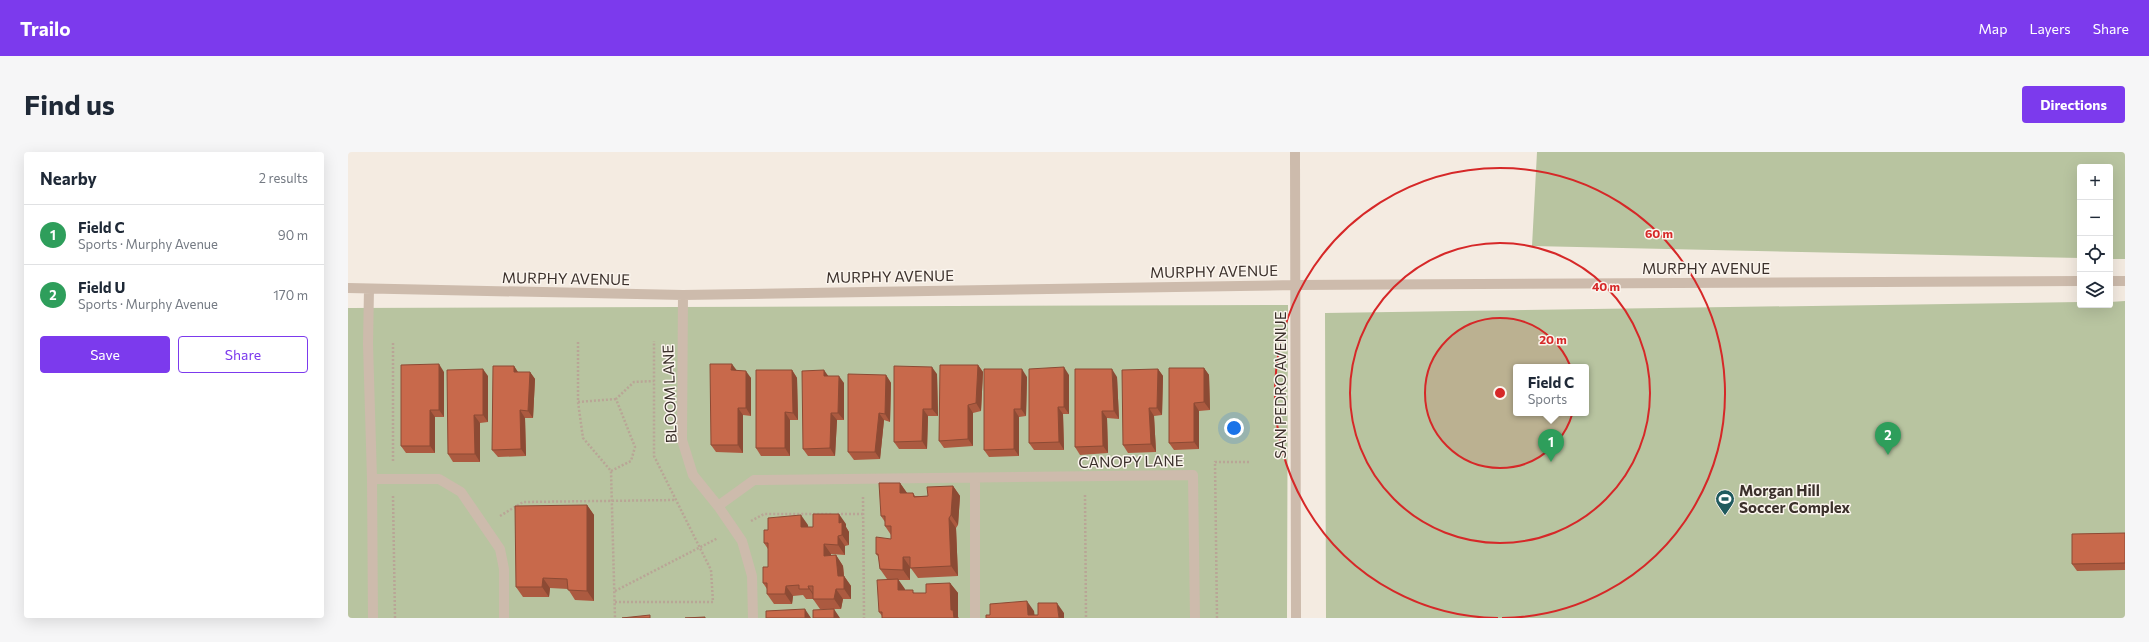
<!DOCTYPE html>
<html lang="en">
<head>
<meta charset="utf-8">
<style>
  body { margin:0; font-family:Commissioner,sans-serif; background:#f6f6f7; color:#1f2937 }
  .controls { position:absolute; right:12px; top:12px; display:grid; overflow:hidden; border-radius:4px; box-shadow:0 4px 16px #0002 }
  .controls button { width:36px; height:36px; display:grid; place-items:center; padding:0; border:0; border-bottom:1px solid #e0e1e3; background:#fff; color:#1f2937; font:20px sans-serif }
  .you { position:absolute; left:886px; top:276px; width:14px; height:14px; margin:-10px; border:3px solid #fff; border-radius:50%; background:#1a73e8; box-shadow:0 0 0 6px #1a73e833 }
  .badge { display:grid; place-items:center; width:26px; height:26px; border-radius:50%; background:#7c3aed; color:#fff; font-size:13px; font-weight:700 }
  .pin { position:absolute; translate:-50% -33px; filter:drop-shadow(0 1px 2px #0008) }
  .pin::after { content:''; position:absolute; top:21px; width:14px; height:12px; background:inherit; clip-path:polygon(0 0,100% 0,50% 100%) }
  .popup { position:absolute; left:1165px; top:212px; width:76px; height:52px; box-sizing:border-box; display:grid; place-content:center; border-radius:4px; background:#fff; filter:drop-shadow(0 1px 3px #0005); font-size:13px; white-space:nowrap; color:#747a83 }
  .popup b { font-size:15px; color:#1f2937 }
  .popup::after { content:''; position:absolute; left:50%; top:100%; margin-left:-8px; border:8px solid transparent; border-top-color:#fff }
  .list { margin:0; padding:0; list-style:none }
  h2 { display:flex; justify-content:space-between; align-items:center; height:52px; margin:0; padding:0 16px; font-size:17px }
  h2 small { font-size:13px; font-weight:400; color:#747a83 }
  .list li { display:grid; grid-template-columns:26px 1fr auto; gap:12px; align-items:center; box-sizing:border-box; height:60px; padding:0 16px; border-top:1px solid #e0e1e3 }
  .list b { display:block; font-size:15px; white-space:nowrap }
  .list p { margin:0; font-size:13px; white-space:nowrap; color:#747a83 }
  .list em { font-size:13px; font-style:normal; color:#747a83 }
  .actions { display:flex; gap:8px; padding:12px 16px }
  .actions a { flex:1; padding:9px 0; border:1px solid #7c3aed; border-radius:4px; text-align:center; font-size:14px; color:#7c3aed }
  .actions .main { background:#7c3aed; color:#fff }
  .icon { flex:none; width:22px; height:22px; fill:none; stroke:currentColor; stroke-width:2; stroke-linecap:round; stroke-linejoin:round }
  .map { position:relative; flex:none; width:1777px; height:466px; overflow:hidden; border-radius:4px }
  header { display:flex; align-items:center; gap:24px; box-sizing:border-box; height:56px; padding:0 20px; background:#7c3aed; color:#fff }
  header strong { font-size:19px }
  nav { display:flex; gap:22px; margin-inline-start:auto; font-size:14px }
  .intro { display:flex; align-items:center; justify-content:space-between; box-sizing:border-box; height:96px; padding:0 24px }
  h1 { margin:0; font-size:28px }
  .button { padding:10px 18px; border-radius:4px; background:#7c3aed; color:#fff; font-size:14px; font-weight:700 }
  main { display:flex; gap:24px; padding:0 24px }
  aside { flex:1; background:#fff; border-radius:4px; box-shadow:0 4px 16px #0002 }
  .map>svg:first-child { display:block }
</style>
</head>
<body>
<header>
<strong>Trailo</strong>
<nav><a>Map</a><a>Layers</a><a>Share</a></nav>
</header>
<div class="intro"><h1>Find us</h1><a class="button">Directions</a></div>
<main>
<aside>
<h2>Nearby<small>2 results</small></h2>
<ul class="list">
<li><span class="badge" style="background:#2e9e5b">1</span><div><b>Field C</b><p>Sports · Murphy Avenue</p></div><em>90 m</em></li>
<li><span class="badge" style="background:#2e9e5b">2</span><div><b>Field U</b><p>Sports · Murphy Avenue</p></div><em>170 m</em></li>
</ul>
<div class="actions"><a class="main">Save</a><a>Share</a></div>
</aside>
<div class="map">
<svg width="1777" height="466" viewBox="0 0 1777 466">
  <rect width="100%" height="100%" fill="#f4ebe1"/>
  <path fill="#b8c4a0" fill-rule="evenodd" d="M 1189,0 L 1777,0 L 1777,107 L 1762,107 L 1762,15 L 1732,15 L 1732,106 L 1184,94 Z
    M 1777,149 L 1777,466 L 978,466 L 977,161 L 1732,150 L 1732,153 L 1762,153 L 1762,150 ZM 1168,215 L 1238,215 L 1238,261 L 1168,261 Z
    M 940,153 L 939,466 L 0,466 L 0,156 Z"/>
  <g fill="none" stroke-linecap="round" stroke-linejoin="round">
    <path stroke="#b9a596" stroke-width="2.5" stroke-dasharray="2 2" stroke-linecap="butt" d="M 230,190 L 230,250 L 235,286 L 263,319 L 267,466
      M 230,250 L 268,247
      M 45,309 L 45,191
      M 263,319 L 283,309 L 287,295 L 268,247 L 286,230 L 306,229
      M 737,343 L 738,466
      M 45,344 L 47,466
      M 515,345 L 516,466
      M 489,362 L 515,362
      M 152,364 L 175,350 L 328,348
      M 403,369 L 416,362 L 484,362
      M 267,439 L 370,386
      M 267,450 L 365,450 L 363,418 L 306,304 L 306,189
      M 869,466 L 867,310 L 901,310"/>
    <path stroke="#cdbbac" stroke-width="10" d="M 947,0 L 948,466
      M 1762,129 L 1777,129
      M 0,136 L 335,143 L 947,133 L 1732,129
      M 21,137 L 20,192 L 24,327 L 25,466
      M 335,143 L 334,288 L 345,323 L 370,354 L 394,389 L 404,424 L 405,466
      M 627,326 L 627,466
      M 24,327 L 91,327 L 113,340 L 152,397 L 156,417 L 156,466
      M 370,354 L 406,328 L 845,323 L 847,466"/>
  </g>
  <path fill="#ac5a40" d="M 630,213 L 635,220 L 633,259 L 625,261 L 625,294 L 596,296 L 591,289 Z
    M 166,214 L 170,220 L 182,220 L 187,227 L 185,266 L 177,266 L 178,304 L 150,305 L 144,298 Z
    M 856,216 L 861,223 L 862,258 L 851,259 L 851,297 L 826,298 L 821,291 Z
    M 810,217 L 815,224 L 814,263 L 806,264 L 808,300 L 780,301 L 775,293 Z
    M 389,218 L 403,226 L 403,264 L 395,263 L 395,301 L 368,300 L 363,293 Z
    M 444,218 L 449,226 L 450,268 L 442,268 L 442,304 L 413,304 L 408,296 Z
    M 96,220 L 96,265 L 87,265 L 87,301 L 58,301 L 53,294 Z
    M 589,222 L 590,264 L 580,264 L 579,297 L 551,297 L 546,290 Z
    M 538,223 L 543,231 L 542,270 L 536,268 L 532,307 L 506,308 L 500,300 Z
    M 721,223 L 721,262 L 715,262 L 716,298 L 686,298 L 681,291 Z
    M 140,224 L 140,270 L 132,271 L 132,310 L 105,310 L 100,302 Z
    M 480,224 L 496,231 L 496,268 L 489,268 L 487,304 L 460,304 L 455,297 Z
    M 679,225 L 678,264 L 671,265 L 671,304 L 641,305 L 636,298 Z
    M 769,225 L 771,267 L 759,266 L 760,301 L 732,303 L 727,295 Z
    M 552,331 L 559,341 L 565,341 L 567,344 L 580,344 L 605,334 L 612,344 L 610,373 L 608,376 L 610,424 L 570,426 L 562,415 L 562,428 L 550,428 L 557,438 L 567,441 L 578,441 L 602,431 L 610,441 L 610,465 L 534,464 L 531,460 L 539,427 L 532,417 L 531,405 L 528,402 L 543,387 L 543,383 L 537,374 L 537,370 L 533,364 Z
    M 239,353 L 246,363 L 246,449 L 227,448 L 220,437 L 202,436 L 201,445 L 175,445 L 168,435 Z
    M 498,372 L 498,375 L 501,380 L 501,393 L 497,394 L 497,403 L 483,402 L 483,404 L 488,403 L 495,414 L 496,424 L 503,434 L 503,447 L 495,447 L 493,457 L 472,457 L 465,447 L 458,447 L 455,443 L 445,444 L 444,452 L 426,452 L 419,442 L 419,437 L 415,431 L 420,415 L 420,397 L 416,391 L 420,378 L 460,373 L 460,375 L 465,375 Z
    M 1777,381 L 1777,418 L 1729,419 L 1724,412 Z"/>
  <path fill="#8c4a34" d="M 91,212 L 96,220 L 96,265 L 91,258 Z
    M 384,212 L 390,220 L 383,218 Z
    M 630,213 L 635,220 L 633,259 L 628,251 Z
    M 166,214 L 171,222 L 166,220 Z
    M 584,215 L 589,222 L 590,264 L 584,257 Z
    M 716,215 L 721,223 L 721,262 L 716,255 Z
    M 856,216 L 861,223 L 862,258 L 856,250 Z
    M 135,217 L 140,224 L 140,270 L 135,263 Z
    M 674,217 L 679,225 L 678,264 L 673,257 Z
    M 764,217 L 769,225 L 771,267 L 766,259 Z
    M 810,217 L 815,224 L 814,263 L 809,256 Z
    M 444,218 L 449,226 L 450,268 L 445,261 Z
    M 476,218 L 481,225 L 476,224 Z
    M 398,219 L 403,226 L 403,264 L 398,256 Z
    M 182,220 L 187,227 L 185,266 L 180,259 Z
    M 538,223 L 543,231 L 542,270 L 537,262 Z
    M 491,224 L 496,231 L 496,268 L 490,261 Z
    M 846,251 L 851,259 L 851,297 L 846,290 Z
    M 620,253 L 625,261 L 625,294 L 620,287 Z
    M 710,255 L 715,262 L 716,298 L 711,290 Z
    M 390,256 L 395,263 L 395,301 L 390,293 Z
    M 801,256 L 806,264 L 808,300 L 803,292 Z
    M 575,257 L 580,264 L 579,297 L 574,289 Z
    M 666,257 L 671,265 L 671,304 L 666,297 Z
    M 82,258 L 87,265 L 87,301 L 82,294 Z
    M 172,258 L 177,266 L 178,304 L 173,297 Z
    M 754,259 L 759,266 L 760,301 L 755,294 Z
    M 437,260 L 442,268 L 442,304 L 437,296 Z
    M 483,261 L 489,268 L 487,304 L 482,296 Z
    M 531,261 L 536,268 L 532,307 L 527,300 Z
    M 126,263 L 132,271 L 132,310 L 127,302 Z
    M 552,331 L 559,341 L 552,341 Z
    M 605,334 L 612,344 L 610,373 L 603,363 Z
    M 239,353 L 246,363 L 246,449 L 239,439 Z
    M 491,362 L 498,372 L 498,375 L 501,380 L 501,393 L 494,383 L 491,371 Z
    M 453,363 L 460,373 L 461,385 L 453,375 Z
    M 601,366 L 608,376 L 610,424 L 603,414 Z
    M 490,384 L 497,394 L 497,403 L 490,393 Z
    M 476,392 L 483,402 L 483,414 L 476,404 Z
    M 488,403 L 495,414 L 496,425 L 496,424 L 503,434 L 503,447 L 496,437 L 490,424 Z
    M 555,405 L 562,415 L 562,428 L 555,418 Z
    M 195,426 L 202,436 L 201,445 L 194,435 Z
    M 550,427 L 557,437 L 557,448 L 550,438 Z
    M 602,431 L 610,441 L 610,465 L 611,466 L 606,466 L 603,458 Z
    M 438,434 L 445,444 L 444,452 L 437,442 Z
    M 460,434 L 467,444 L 468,447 L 461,437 Z
    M 488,437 L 495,447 L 493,457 L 486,447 Z
    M 679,449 L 686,459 L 687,466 L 680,463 Z
    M 709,451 L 716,461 L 716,466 L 711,466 Z
    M 457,457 L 463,466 L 457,466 Z
    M 486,457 L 492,466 L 486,466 Z"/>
  <path fill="#c8694b" stroke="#8c4a34" d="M 91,212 L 91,258 L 82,258 L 82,294 L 53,294 L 53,213 Z
    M 362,212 L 384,212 L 383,218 L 398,219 L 398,256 L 390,256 L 390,293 L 363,293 Z
    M 592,213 L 630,213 L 628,251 L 620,253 L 620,287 L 591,289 Z
    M 145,214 L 166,214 L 166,220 L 182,220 L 180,259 L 172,258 L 173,297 L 144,298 Z
    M 546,214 L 584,215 L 584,257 L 575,257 L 574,289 L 546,290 Z
    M 716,215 L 716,255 L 710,255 L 711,290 L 681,291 L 681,217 Z
    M 821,216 L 856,216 L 856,250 L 846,251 L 846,290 L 821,291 Z
    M 135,217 L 135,263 L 126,263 L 127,302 L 100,302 L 99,218 Z
    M 636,217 L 674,217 L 673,257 L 666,257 L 666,297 L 636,298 Z
    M 727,217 L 764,217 L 766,259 L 754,259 L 755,294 L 727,295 Z
    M 810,217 L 809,256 L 801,256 L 803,292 L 775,293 L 774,218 Z
    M 408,218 L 444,218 L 445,261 L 437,260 L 437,296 L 408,296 Z
    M 476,218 L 476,224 L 491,224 L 490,261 L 483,261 L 482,296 L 455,297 L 454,219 Z
    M 500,222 L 538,223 L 537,262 L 531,261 L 527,300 L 500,300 Z
    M 531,331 L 552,331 L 552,341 L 565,341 L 566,345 L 580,344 L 579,335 L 605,334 L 603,363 L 601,366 L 603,414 L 562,416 L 562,405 L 555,405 L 555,418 L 532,417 L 530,402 L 528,402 L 528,385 L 543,387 L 543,374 L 537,374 L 537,364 L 533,364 Z
    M 239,353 L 239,439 L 220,438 L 219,427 L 195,426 L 194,435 L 168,435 L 167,354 Z
    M 465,362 L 491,362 L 491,371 L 494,370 L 494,383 L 490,384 L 490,393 L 476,392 L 476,404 L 488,403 L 490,424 L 496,424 L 496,437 L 488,437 L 486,447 L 465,447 L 465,434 L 460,434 L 461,437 L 451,437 L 451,433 L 438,434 L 437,442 L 419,442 L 419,431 L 415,431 L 415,415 L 420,415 L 420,391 L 416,391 L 416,378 L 420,378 L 420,366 L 453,363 L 453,375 L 465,375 Z
    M 1777,381 L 1777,411 L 1724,412 L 1724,382 Z
    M 550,427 L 550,438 L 565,438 L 565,441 L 578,441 L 578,432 L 602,431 L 603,458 L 605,458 L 606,466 L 534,466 L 534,460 L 531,460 L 529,428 Z
    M 679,449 L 680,463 L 690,463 L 690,451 L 709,451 L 711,466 L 638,466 L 638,463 L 642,463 L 642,452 Z
    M 457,457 L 457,466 L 418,466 L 418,459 Z
    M 486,457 L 486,466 L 487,466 L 465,466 L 465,458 Z
    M 302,463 L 302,466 L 274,466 Z
    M 357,465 L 357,466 L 337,466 Z"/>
  <circle cx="1152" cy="241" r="75" fill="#d62828" fill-opacity=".12"/>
  <g fill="none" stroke="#d62828" stroke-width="2">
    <circle cx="1152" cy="241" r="75"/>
    <circle cx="1152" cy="241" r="150"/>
    <path d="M1150 466A225 225 0 1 1 1154 466"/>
  </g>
  <defs>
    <g id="stadium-pin" transform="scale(1)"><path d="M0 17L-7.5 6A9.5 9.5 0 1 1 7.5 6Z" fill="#1f5a5e" stroke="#fbf5ee"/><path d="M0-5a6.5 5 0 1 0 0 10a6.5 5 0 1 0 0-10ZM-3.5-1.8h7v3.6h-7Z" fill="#fff"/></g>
  </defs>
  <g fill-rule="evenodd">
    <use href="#stadium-pin" x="1377" y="347"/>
  </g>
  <g text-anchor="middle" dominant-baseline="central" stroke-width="3" stroke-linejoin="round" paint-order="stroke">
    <g font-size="15" fill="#3b302b" stroke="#fbf5ee">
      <text x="1358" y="116">MURPHY AVENUE</text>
      <text transform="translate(866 119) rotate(-1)">MURPHY AVENUE</text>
      <text transform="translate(542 124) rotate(-1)">MURPHY AVENUE</text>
      <text transform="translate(218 126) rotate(1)">MURPHY AVENUE</text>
      <text transform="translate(932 233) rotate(-90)">SAN PEDRO AVENUE</text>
      <text transform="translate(321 242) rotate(-92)">BLOOM LANE</text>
      <text transform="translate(783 309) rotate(-1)">CANOPY LANE</text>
    </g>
    <g font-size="15" font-weight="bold" fill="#3b302b" stroke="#fbf5ee" text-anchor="start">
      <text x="1391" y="338">Morgan Hill<tspan x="1391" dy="17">Soccer Complex</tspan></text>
    </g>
  </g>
  <circle cx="1152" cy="241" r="6" fill="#d62828" stroke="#fbf5ee" stroke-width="2"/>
  <g font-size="12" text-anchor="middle" font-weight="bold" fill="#d62828" stroke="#fbf5ee" stroke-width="3" stroke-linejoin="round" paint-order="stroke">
    <text x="1311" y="86">60 m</text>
    <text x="1258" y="139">40 m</text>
    <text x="1205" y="192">20 m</text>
  </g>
</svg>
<div class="controls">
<button>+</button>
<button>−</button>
<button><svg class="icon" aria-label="locate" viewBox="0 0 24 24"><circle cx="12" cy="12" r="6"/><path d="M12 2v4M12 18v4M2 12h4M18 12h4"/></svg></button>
<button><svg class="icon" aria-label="layers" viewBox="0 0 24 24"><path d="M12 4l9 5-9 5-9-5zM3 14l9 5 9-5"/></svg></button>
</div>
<div class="you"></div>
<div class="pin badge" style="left:1203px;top:310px;background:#2e9e5b">1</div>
<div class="popup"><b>Field C</b>Sports</div>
<div class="pin badge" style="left:1540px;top:303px;background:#2e9e5b">2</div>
</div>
</main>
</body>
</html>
